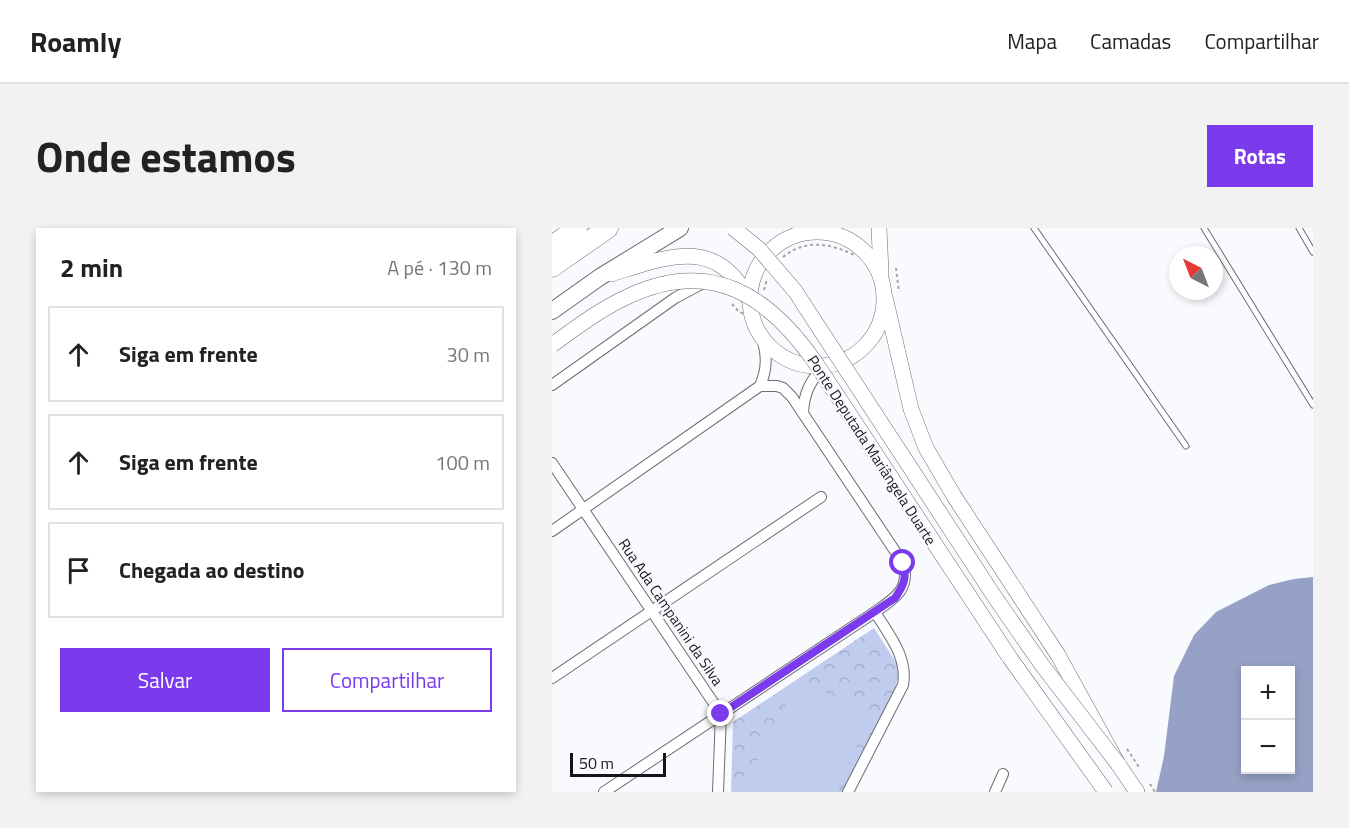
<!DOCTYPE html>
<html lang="pt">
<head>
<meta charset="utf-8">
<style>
  body { margin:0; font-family:"Titillium Web",sans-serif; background:#f2f2f2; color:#222 }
  .controls { position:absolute; right:18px; bottom:18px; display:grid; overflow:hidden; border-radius:0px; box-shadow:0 3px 9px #0003 }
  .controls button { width:54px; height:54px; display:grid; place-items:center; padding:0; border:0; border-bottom:2px solid #e0e0e0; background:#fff; color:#222; font:30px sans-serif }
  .compass { position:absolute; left:617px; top:18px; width:54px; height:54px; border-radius:50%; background:#fff; box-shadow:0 3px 9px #0003; rotate:318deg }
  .scale { position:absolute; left:18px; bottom:15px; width:96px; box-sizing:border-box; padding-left:6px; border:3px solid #151619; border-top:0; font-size:16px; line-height:21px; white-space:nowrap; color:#151619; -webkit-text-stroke:4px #f8fafe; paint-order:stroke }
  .stop { position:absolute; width:18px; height:18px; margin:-14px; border:4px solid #7c3aed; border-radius:50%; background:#fff }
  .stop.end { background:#7c3aed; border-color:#fff; box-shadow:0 2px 6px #0008 }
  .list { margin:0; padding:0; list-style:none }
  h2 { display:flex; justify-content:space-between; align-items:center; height:78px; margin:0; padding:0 24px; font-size:26px }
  h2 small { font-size:20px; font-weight:400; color:#767676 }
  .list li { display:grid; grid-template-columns:39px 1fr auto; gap:18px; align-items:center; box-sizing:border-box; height:96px; margin:0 12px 12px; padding:0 12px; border:2px solid #e0e0e0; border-radius:0px }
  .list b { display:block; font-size:22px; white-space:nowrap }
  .list em { font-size:20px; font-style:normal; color:#767676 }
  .actions { display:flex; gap:12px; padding:18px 24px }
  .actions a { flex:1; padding:14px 0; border:2px solid #7c3aed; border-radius:0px; text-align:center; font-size:21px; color:#7c3aed }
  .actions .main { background:#7c3aed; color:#fff }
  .icon { flex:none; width:33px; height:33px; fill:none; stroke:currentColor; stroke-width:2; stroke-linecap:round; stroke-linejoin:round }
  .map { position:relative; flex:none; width:761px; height:564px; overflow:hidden; border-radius:0px }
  header { display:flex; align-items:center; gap:36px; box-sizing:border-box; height:84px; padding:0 30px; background:#fff; border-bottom:2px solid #e0e0e0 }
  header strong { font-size:28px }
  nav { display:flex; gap:33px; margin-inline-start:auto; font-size:21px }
  .intro { display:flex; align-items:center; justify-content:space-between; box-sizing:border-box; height:144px; padding:0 36px }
  h1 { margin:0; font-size:42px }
  .button { padding:15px 27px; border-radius:0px; background:#7c3aed; color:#fff; font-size:21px; font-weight:700 }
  main { display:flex; gap:36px; padding:0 36px }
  aside { flex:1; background:#fff; border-radius:0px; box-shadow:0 3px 9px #0003 }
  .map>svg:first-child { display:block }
</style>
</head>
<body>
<header>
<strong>Roamly</strong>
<nav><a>Mapa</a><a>Camadas</a><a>Compartilhar</a></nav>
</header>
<div class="intro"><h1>Onde estamos</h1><a class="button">Rotas</a></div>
<main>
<aside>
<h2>2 min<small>A pé · 130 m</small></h2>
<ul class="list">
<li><svg class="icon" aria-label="ahead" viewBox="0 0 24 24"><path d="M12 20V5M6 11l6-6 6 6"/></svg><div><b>Siga em frente</b></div><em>30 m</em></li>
<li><svg class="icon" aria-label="ahead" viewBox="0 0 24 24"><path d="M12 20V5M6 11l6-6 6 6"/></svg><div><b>Siga em frente</b></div><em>100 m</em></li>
<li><svg class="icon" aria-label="arrive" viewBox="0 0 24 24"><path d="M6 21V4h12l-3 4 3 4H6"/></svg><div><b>Chegada ao destino</b></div></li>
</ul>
<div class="actions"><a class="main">Salvar</a><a>Compartilhar</a></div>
</aside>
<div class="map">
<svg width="761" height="564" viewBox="0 0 761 564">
  <defs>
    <pattern id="park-crowns" width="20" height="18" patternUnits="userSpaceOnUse" patternTransform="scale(1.5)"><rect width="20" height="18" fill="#bfccee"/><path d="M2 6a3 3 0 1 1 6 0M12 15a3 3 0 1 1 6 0" fill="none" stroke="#a3aecc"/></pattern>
  </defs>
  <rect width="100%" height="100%" fill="#f8fafe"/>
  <path fill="url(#park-crowns)" d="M 322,400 L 349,442 L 340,468 L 293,564 L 179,564 L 181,494 Z"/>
  <path fill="#bfccee" d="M 246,451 L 320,488 L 282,564 L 190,564 Z"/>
  <path fill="#95a2c5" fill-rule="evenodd" d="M 761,349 L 761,564 L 604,564 L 612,528 L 622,448 L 642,407 L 664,384 L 717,357 L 742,351 ZM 694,442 L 738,442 L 738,542 L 694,542 Z"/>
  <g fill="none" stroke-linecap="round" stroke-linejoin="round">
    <g stroke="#6b6d73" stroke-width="7">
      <path id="lane" d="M 482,0 L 634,218
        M 652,0 L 761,177
        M 747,0 L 761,24"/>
    </g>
    <g stroke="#6b6d73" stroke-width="12">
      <path id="street" d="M 0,157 L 123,70 L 151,55
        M 251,185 C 252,164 259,150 275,137
        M 0,235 L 169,486 L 166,564
        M 0,303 L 208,158 C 216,139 215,126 209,107
        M 0,450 L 269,269
        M 52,564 L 323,384 C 342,371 359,361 351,335 L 240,169 L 231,160 L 225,158 L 208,158
        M 296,564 L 351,457 C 356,429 337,407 323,384
        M 443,564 L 451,546"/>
    </g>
    <g stroke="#6b6d73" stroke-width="16">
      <path id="secondary" d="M 327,0 L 329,44
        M198 71a67 67 0 1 1 134 0a67 67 0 1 1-134 0Z
        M 59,46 C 115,29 165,7 197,72
        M 333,69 L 359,181 L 374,220 L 402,268 L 506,427 L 566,536 L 585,564"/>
    </g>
    <g stroke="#6b6d73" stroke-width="18">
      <path id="primary" d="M 0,83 L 48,49 L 128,0"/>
    </g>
    <g stroke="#6b6d73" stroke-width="21">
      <path id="highway" d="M 0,18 L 25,0
        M 0,39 L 56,0"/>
    </g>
    <path stroke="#a3a4a8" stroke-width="2" stroke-dasharray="3 3" stroke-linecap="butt" d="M 231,29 C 253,11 278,15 302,27 L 313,11
      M 344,40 L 347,64
      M 212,62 L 215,51
      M 180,76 L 187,84 L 194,86
      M 575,521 L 587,539
      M 598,556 L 603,564"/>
    <use href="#lane" stroke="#fff" stroke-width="5"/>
    <use href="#street" stroke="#fff" stroke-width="10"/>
    <use href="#secondary" stroke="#fff" stroke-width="15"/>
    <use href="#primary" stroke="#fff" stroke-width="16"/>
    <use href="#highway" stroke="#fff" stroke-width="20"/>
    <g stroke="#6b6d73" stroke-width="16" stroke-linecap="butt">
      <path id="secondary-bridge" d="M 181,0 L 207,21 L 243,63 L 442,368 L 490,437 L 566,536
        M 0,117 C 25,99 50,80 77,68 C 159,30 216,67 263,134 L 458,430 L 554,564"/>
    </g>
    <use href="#secondary-bridge" stroke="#fff" stroke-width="15"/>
  </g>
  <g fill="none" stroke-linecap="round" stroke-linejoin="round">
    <path stroke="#7c3aed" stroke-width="8" d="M 169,486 L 343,370 C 352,357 355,350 351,335"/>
  </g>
  <g text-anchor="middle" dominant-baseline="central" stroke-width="4.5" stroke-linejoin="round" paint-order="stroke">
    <g font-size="15" fill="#151619" stroke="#f8fafe">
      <text transform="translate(320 222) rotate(57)">Ponte Deputada Mariângela Duarte</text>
      <text transform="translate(119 384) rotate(56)">Rua Ada Campanini da Silva</text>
    </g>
  </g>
</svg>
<div class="controls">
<button>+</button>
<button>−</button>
</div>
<svg class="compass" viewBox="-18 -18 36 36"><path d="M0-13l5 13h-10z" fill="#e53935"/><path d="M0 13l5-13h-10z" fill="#767676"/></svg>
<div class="scale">50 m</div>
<div class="stop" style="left:351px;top:335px"></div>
<div class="stop end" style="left:169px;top:486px"></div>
</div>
</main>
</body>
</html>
